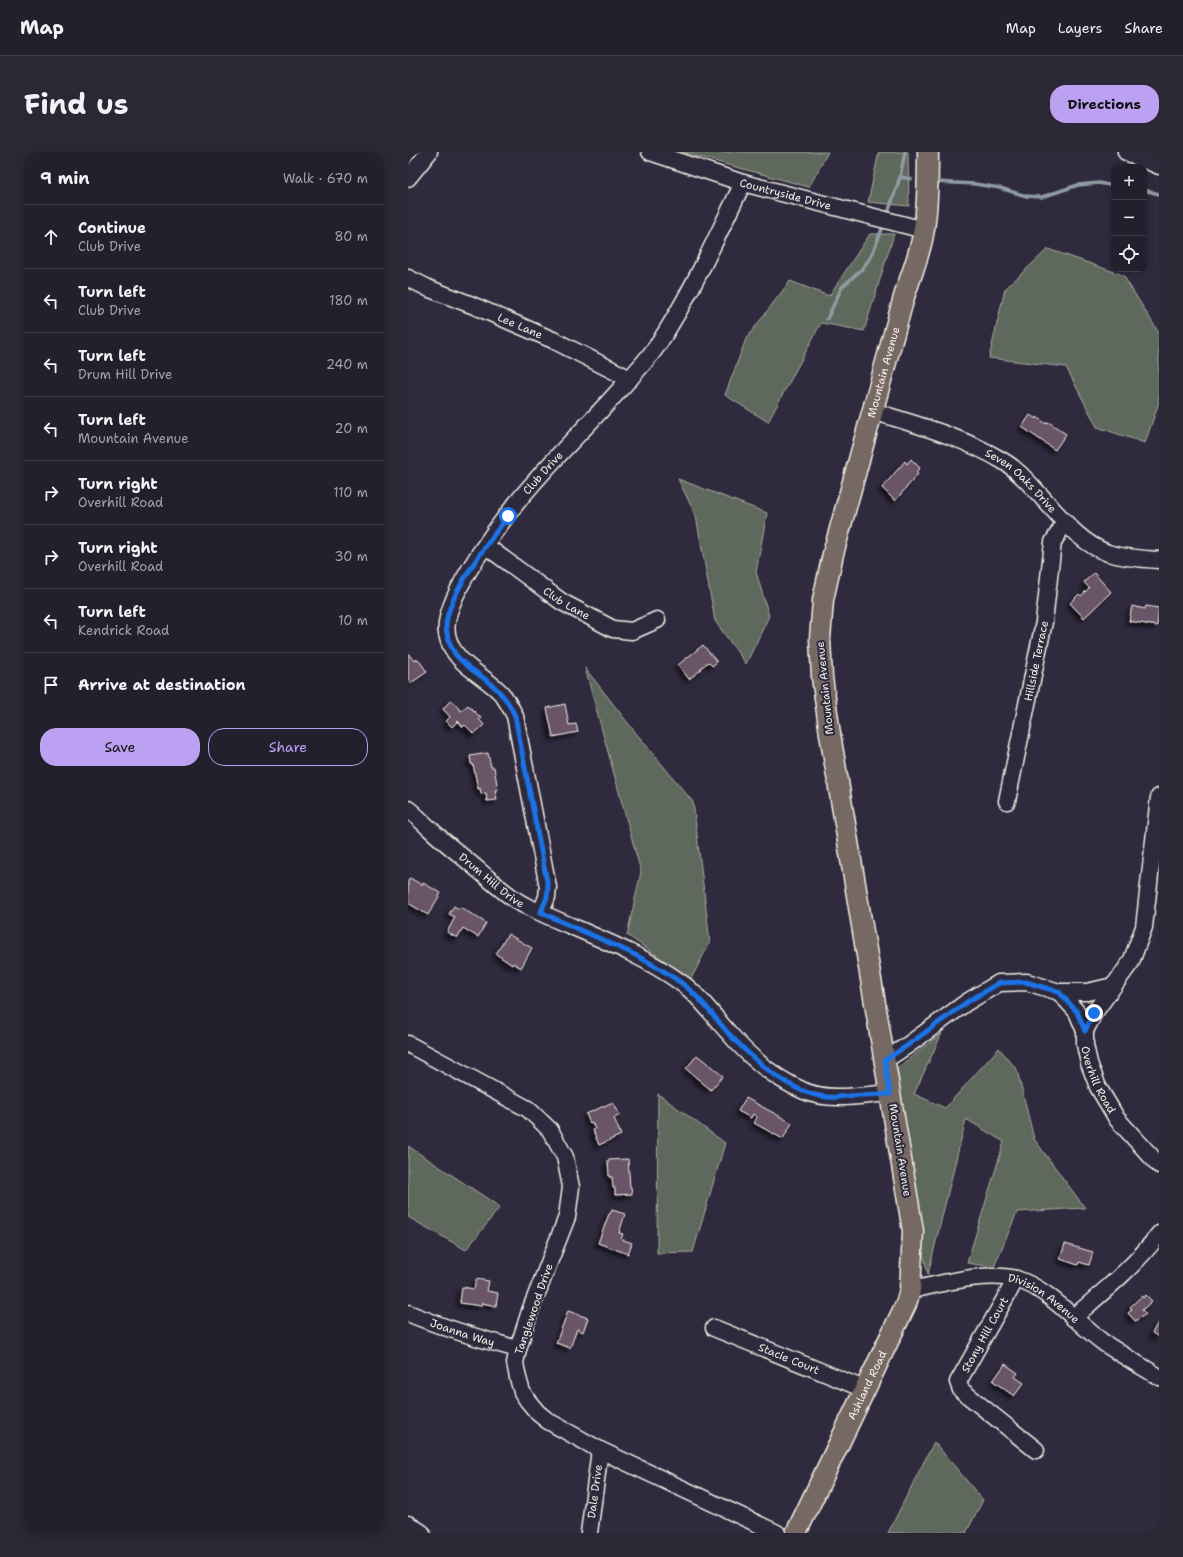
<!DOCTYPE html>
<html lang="en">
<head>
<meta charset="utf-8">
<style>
  body { margin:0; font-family:"Shantell Sans",sans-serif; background:#2b2836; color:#f1f3f6 }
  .controls { position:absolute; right:12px; top:12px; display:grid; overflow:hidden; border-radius:8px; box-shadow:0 2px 6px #0003 }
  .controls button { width:36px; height:36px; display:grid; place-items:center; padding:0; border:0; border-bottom:1px solid #403e4a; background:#23202e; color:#f1f3f6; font:20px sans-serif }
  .stop { position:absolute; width:12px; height:12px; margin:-9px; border:3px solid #1a73e8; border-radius:50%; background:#fff }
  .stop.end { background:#1a73e8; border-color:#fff; box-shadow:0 1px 4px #0008 }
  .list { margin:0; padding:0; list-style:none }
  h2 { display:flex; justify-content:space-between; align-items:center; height:52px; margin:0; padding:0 16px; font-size:17px }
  h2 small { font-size:13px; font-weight:400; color:#a3a3aa }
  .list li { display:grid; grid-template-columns:26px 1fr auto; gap:12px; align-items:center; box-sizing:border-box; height:64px; padding:0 16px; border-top:1px solid #403e4a }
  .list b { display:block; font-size:15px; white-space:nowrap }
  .list p { margin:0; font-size:13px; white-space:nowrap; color:#a3a3aa }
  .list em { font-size:13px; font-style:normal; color:#a3a3aa }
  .actions { display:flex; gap:8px; padding:12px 16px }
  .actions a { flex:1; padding:9px 0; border:1px solid #bca0f2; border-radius:16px; text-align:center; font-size:14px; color:#bca0f2 }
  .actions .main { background:#bca0f2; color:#111 }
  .icon { flex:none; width:22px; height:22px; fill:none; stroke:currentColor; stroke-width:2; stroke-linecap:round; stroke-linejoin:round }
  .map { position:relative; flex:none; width:751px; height:1381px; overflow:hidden; border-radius:16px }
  header { display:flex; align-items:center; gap:24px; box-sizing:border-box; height:56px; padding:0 20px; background:#23202e; border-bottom:1px solid #403e4a }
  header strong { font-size:19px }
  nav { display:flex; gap:22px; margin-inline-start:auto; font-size:14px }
  .intro { display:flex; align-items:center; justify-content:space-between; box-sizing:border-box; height:96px; padding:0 24px }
  h1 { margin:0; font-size:28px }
  .button { padding:10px 18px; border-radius:16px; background:#bca0f2; color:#111; font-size:14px; font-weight:700 }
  main { display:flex; gap:24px; padding:0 24px }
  aside { flex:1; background:#23202e; border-radius:16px; box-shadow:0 2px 6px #0003 }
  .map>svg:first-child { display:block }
</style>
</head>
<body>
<header>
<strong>Map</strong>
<nav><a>Map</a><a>Layers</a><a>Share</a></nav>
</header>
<div class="intro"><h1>Find us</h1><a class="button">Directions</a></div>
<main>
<aside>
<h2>9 min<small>Walk · 670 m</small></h2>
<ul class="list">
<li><svg class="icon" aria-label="ahead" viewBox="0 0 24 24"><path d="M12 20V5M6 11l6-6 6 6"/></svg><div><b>Continue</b><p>Club Drive</p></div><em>80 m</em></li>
<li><svg class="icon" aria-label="left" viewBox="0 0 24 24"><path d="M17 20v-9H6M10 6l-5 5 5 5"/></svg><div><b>Turn left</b><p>Club Drive</p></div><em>180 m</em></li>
<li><svg class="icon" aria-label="left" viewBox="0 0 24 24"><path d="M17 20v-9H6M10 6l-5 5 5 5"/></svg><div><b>Turn left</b><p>Drum Hill Drive</p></div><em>240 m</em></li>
<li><svg class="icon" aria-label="left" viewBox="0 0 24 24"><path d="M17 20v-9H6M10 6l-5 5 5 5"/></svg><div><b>Turn left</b><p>Mountain Avenue</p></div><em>20 m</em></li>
<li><svg class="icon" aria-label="right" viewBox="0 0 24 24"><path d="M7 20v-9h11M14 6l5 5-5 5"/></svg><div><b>Turn right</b><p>Overhill Road</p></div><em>110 m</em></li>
<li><svg class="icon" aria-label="right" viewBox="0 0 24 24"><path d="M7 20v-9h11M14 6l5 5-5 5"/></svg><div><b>Turn right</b><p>Overhill Road</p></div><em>30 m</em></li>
<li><svg class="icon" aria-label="left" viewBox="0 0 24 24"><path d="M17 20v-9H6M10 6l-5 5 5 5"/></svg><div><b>Turn left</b><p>Kendrick Road</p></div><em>10 m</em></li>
<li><svg class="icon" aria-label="arrive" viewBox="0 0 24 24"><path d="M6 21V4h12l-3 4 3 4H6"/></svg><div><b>Arrive at destination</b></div></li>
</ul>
<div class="actions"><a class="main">Save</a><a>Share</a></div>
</aside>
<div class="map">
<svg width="751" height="1381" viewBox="0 0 751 1381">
  <defs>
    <filter id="shadow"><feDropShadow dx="-3.5" dy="3.5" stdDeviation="2" flood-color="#0009"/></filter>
  </defs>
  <rect width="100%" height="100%" fill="#2f2a3d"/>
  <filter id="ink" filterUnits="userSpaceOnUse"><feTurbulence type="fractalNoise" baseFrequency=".025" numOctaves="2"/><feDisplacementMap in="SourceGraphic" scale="8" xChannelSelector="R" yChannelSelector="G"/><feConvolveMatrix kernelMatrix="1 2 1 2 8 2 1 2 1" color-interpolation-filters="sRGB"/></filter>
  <g filter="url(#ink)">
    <path fill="#5f675b" stroke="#aaaca2" d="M 273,0 L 420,0 L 401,35 Z
      M 471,0 L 500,0 L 501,54 L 460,50 Z
      M 462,82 L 486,82 L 456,179 L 413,171 L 360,270 L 317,243 L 338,187 L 382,129 L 421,144 Z
      M 640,97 L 715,123 L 751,181 L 751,250 L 737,291 L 689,275 L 658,215 L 581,206 L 597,137 Z
      M 270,327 L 359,361 L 348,420 L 361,464 L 338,512 L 307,469 L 288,364 Z
      M 177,516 L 223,575 L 285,650 L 302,790 L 283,827 L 219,783 L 233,720 Z
      M 534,881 L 506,942 L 537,956 L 591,896 L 609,918 L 626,987 L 677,1056 L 609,1060 L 586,1115 L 559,1111 L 596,990 L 558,967 L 520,1122 L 514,1098 L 489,916 Z
      M 250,942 L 317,991 L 285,1100 L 249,1101 Z
      M 0,994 L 92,1055 L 58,1098 L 0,1065 Z
      M 526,1290 L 575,1348 L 558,1381 L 480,1381 Z"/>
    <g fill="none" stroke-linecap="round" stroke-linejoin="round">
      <path stroke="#8f9da3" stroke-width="3.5" d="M 492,25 L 503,27
        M 527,30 L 567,32 L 592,36 L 618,44 L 634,45 L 670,33 L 691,31 L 706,34
        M 736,38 L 751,42
        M 479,64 L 492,25 L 497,0
        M 419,167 L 434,135 L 453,118 L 463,105 L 476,72"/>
    </g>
    <path fill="#6b5468" stroke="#f4f1e8" filter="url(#shadow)" d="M 622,263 L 628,267 L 629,265 L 638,272 L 639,270 L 642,271 L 658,282 L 647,298 L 614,275 Z
      M 503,307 L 512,316 L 508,320 L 510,322 L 487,349 L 474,336 L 497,309 L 499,312 Z
      M 686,421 L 703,440 L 676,466 L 662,451 L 671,442 L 673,444 L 681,436 L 676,430 Z
      M 724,454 L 737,457 L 738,454 L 751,456 L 749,474 L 721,469 Z
      M 295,493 L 309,510 L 304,514 L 300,510 L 293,516 L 294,517 L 281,527 L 270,513 Z
      M 0,501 L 6,509 L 10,507 L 19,520 L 3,531 L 0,527 Z
      M 43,548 L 53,559 L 60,553 L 73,566 L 71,567 L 76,573 L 66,582 L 57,573 L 55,575 L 50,569 L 44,575 L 38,569 L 42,565 L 35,557 Z
      M 157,552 L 161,573 L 168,572 L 170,580 L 145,585 L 139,556 Z
      M 80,601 L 83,615 L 86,615 L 90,638 L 87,638 L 89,648 L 79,649 L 78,641 L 73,642 L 72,636 L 70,637 L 65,612 L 63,612 L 62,604 Z
      M 2,726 L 14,733 L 15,731 L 33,741 L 20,763 L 0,751 L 0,729 Z
      M 46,754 L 51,757 L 52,755 L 78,771 L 70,785 L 55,776 L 49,786 L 39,780 L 47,765 L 41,762 Z
      M 100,782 L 124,796 L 113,816 L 105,811 L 104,813 L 88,802 Z
      M 289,903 L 315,924 L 303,938 L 278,917 Z
      M 338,946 L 384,971 L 375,987 L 346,971 L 349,965 L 345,962 L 343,966 L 330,959 Z
      M 205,950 L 212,963 L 206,966 L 213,983 L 191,993 L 185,978 L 187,977 L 184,970 L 182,971 L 178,962 Z
      M 220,1007 L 222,1035 L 223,1035 L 224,1042 L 207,1043 L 207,1036 L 205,1036 L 204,1025 L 201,1025 L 200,1008 Z
      M 204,1058 L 217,1062 L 211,1081 L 215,1082 L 213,1087 L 224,1091 L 220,1102 L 190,1091 L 201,1062 L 202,1062 Z
      M 657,1092 L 685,1100 L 681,1113 L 671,1110 L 670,1113 L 652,1107 Z
      M 68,1127 L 81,1129 L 79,1139 L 90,1141 L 88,1154 L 74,1151 L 73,1154 L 52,1151 L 54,1135 L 66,1137 Z
      M 738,1143 L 744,1149 L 734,1158 L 738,1162 L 727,1169 L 720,1161 L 724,1157 L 722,1155 L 734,1144 L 735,1146 Z
      M 160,1159 L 180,1166 L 175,1180 L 169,1177 L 162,1196 L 148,1191 Z
      M 751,1169 L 751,1185 L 744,1181 Z
      M 597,1212 L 610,1221 L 607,1225 L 616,1231 L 606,1244 L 585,1229 Z"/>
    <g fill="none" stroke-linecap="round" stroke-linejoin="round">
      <g stroke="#f4f1e8" stroke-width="19">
        <g id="minor">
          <path id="s1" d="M 242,0 L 335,31 L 516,78"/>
          <path d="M 718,0 L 751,14"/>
          <path d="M 0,26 L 21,0"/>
          <path id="s2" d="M 0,126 L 22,137 L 64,153 L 145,188 L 222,227"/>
          <path id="s3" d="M 464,259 C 509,273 555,285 595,309 C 609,317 620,330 631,342 C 651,363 671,391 700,401 C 717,406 734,407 751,408"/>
          <path id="s4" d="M 78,394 L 154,450 L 205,477 L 224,479 L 249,468"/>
          <path id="s5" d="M 599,649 L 636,470 L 645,390 L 657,370"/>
          <path id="s6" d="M 0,657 C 8,663 15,671 22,677 C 39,693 58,707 75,722 C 88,733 101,745 116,753 C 170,779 227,797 275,832 C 293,845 305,864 320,880 C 341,905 366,926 396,939 C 422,950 454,943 482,941"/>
          <path id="s7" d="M 133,760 L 139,745 L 140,735 L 107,564 C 103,556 99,548 93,541 C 75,522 44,511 39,482 C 32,445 103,356 128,328 C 156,296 187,266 215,234 C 227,221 239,208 249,194 C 283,143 308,86 335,31"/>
          <path d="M 651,840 L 679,840 L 705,834"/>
          <path d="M 677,879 L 686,861 L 723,810 L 736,775 L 751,645"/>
          <path d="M 0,892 L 120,957 L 142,978 L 157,1005 L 163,1035 L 159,1065 L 122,1159 L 110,1197 L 107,1211 L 110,1226 L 114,1240 L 120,1249 L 130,1261 L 140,1269 L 192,1298 L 369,1381"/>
          <path id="s8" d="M 477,908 L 500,893 L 559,850 L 591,831 L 619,830 L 651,840 L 669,860 L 677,879 L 677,893 L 681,911 L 690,935 L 699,950 L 709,967 L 751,1013"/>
          <path d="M 608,1127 L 550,1230 L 553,1238 L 628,1298"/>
          <path id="s9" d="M 502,1138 C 534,1132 576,1119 608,1127 C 642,1137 668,1171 696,1191 C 714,1203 733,1214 751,1225"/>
          <path id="s10" d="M 0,1161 C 36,1176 72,1187 110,1197"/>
          <path d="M 665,1166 C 696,1139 726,1115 751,1082"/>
          <path id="s11" d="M 306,1176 L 456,1237"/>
          <path d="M 0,1372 L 14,1381"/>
          <path id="s12" d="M 181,1381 L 192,1298"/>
        </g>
      </g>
      <g stroke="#f4f1e8" stroke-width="23">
        <g id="major">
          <path id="s13" d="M 388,1381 L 498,1152 L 502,1138 L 505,1079 L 422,582 L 414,525 L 412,487 L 415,448 L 425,402 L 496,145 C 503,123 513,100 516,77 C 520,52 520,26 520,0"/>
        </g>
      </g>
      <use href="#minor" stroke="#2f2a3d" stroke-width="16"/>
      <use href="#major" stroke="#766964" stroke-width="20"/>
    </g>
  </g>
  <g fill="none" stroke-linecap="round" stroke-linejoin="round" filter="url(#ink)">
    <path stroke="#1a73e8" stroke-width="5" d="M 100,364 C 81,389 41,441 38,472 C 38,482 42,495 48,503 C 61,519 82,527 94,543 C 100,549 103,556 107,564 L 140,735 L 139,745 L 133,760 C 181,784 233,800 276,833 C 294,847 306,865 321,882 C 345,907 382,942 419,945 C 425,946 433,944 440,944 C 454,943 468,942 482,942 L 477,908 L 500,893 L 559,850 L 591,831 L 618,830 L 651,840 L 669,860 L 677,879 L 686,861"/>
  </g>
  <g text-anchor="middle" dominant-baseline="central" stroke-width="4" stroke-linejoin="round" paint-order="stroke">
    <g font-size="11" fill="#f4f1e8" stroke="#2f2a3d">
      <text stroke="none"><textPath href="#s1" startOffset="142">Countryside Drive</textPath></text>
      <text stroke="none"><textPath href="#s2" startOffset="122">Lee Lane</textPath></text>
      <text stroke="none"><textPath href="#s13" startOffset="1202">Mountain Avenue</textPath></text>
      <text stroke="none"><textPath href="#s7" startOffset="500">Club Drive</textPath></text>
      <text stroke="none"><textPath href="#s3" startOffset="167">Seven Oaks Drive</textPath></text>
      <text stroke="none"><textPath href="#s4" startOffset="99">Club Lane</textPath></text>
      <text stroke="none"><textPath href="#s5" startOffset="143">Hillside Terrace</textPath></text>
      <text transform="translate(417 536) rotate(-96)">Mountain Avenue</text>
      <text stroke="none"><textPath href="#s6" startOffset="110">Drum Hill Drive</textPath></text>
      <text stroke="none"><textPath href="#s8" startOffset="298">Overhill Road</textPath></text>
      <text transform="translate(492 998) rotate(81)">Mountain Avenue</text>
      <text stroke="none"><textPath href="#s9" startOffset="141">Division Avenue</textPath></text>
      <text transform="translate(126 1157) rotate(-71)">Tanglewood Drive</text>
      <text stroke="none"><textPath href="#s10" startOffset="58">Joanna Way</textPath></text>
      <text transform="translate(577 1183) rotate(-61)">Stony Hill Court</text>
      <text stroke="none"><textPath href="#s11" startOffset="81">Stacie Court</textPath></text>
      <text stroke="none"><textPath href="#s13" startOffset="164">Ashland Road</textPath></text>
      <text stroke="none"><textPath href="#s12" startOffset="42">Dale Drive</textPath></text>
    </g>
  </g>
</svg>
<div class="controls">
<button>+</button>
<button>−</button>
<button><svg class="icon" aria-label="locate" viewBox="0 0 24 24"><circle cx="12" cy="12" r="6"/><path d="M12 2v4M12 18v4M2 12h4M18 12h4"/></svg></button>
</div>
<div class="stop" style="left:100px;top:364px"></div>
<div class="stop end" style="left:686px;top:861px"></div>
</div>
</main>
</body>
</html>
